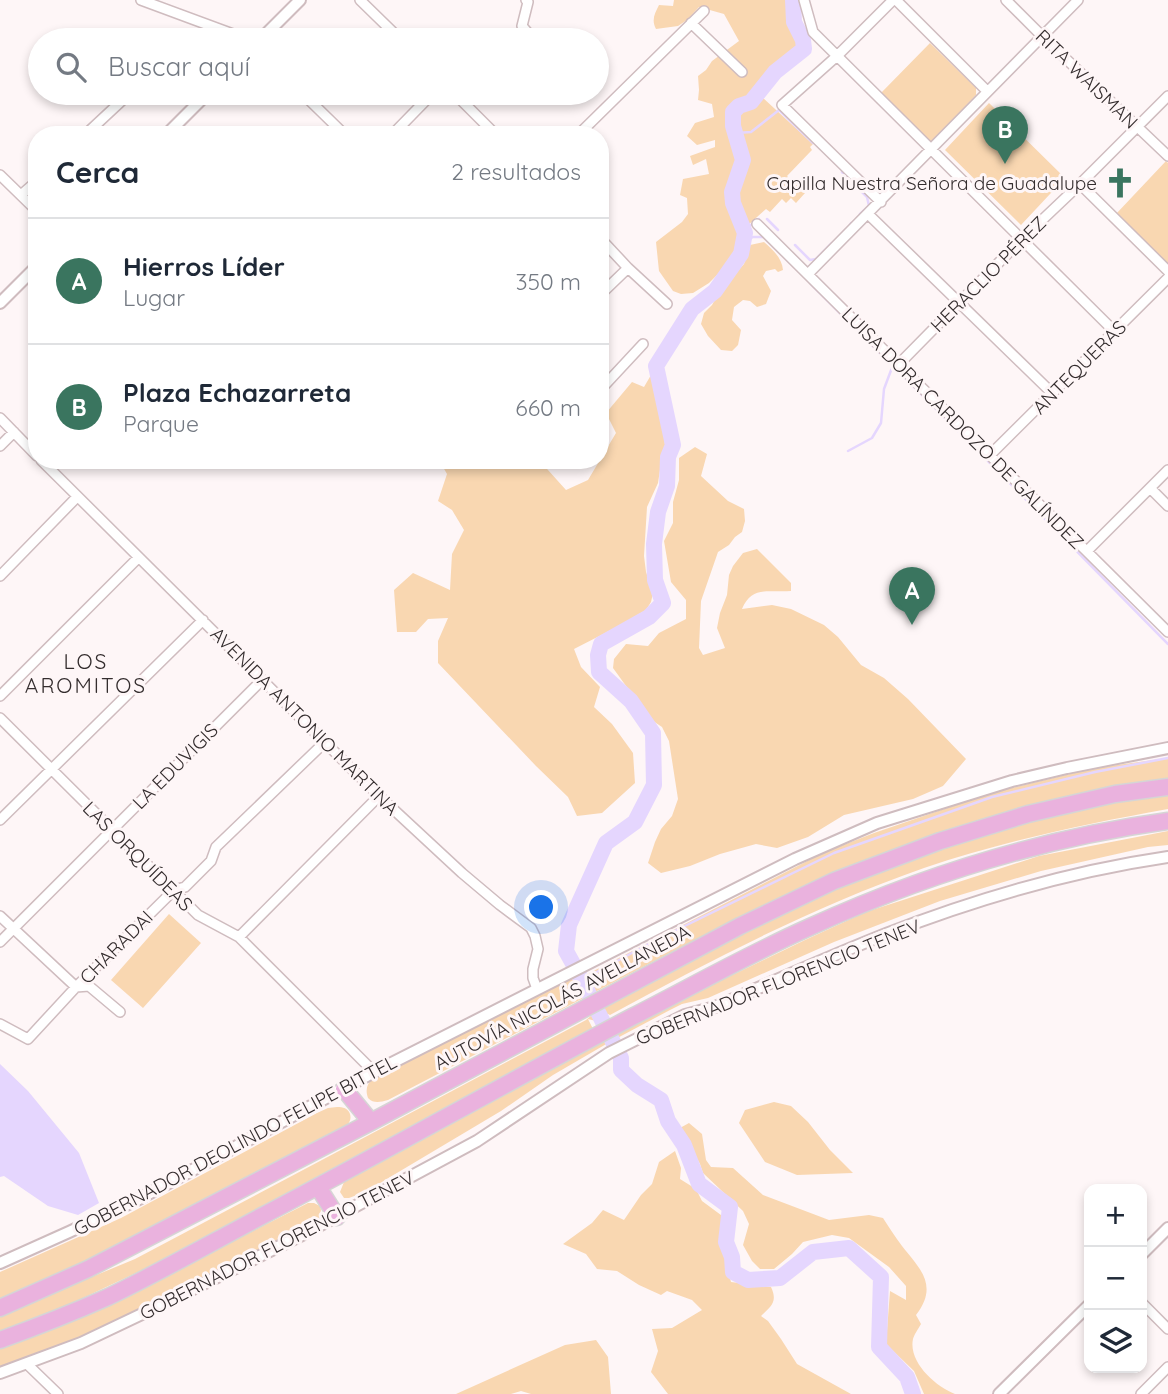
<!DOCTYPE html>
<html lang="es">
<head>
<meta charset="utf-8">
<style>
  body { margin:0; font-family:Quicksand,sans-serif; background:#f2f2f3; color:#1f2937 }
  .controls { position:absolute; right:21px; bottom:21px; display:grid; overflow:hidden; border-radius:14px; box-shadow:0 4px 10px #0003 }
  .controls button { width:63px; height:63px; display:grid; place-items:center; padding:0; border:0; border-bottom:2px solid #e0e1e3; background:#fff; color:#1f2937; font:35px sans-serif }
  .you { position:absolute; left:542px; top:908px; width:24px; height:24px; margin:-18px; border:5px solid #fff; border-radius:50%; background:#1a73e8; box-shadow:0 0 0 10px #1a73e833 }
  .badge { display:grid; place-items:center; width:46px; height:46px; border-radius:50%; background:#3a755f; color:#fff; font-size:23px; font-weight:700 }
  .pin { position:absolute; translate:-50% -58px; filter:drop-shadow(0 2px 4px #0008) }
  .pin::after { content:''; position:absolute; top:37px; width:24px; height:21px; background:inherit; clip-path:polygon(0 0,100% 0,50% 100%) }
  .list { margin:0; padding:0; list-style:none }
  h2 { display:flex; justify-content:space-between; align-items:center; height:91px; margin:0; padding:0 28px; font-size:30px }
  h2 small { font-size:23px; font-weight:400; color:#747a83 }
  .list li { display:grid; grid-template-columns:46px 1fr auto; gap:21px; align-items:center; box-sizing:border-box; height:126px; padding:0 28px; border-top:2px solid #e0e1e3 }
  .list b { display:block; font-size:26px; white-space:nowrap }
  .list p { margin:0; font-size:23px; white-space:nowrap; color:#747a83 }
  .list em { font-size:23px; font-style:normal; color:#747a83 }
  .icon { flex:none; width:38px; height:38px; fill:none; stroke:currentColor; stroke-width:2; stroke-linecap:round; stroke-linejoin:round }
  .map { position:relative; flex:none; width:1168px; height:1394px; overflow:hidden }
  .search { position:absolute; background:#fff; box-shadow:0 4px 10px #0003; left:28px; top:28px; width:581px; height:77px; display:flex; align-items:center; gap:18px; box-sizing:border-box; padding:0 24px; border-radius:38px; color:#747a83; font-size:26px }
  .panel { position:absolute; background:#fff; box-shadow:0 4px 10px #0003; left:28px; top:126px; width:581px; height:343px; border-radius:28px }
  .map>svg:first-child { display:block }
</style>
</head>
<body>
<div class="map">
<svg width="1168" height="1394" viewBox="0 0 1168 1394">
  <rect width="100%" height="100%" fill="#fef6f7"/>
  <path fill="#f9d7b1" d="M 674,0 L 786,0 L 789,11 L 789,20 L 802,48 L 799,52 L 783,61 L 770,73 L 749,101 L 739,104 L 730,113 L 732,133 L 739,152 L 739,164 L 730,191 L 728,209 L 736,221 L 741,238 L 725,267 L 709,283 L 693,293 L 681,294 L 673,291 L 659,271 L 656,242 L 682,222 L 688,214 L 687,198 L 680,195 L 683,179 L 709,174 L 706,159 L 693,165 L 690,156 L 715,147 L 715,140 L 697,145 L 687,136 L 695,123 L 714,117 L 712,104 L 698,100 L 699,90 L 698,76 L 706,70 L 712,61 L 739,41 L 724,14 L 699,7 L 687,20 L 678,26 L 656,29 C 651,20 655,13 659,5 L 673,6 Z
    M 930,43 L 976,88 L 976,95 L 933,141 L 927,141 L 880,94 Z
    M 762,97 L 813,144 L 810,147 L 812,150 L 811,151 L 787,176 L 805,193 L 796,203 L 791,198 L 786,203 L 782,199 L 770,212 L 766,209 L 747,226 L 739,209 L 737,188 L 747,159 L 736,112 Z
    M 989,103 L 1065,178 L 1021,225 L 945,150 Z
    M 1166,161 L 1168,163 L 1168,266 L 1116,214 Z
    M 764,242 C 773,250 782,258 783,270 L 778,272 L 775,269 L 766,271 L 763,276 L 771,291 L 766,304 L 757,307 L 750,301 L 743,300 L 734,307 L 732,320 L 741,330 L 738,345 L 732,351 L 721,350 L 708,336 L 701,324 L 704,313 L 712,305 L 720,291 L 744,264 L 750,245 Z
    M 651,375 C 662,395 662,428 666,450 L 660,457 L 660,470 L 658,483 L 647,507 L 644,556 L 646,572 L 653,593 L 651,602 L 646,610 L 617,627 L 574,649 L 581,667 L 600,687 L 594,707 L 612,724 L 633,753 L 635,783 L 602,813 L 577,816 L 568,797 L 536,766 L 438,663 L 438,641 L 448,618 L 428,619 L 416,632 L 397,632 L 394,590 L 413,573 L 450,590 L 452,554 L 464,530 L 452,510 L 438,501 L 447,474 L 439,460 L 539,460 L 566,490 L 588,480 L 616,433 L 606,413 L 632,382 L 644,387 Z
    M 695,447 L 707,454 L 701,476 L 728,501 L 744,509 L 745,521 L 742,532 L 735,537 L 729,545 L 718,552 L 701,601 L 699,648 L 703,655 L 725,648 L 717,628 L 720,613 L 727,595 L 729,575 L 733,566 L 743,553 L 757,549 L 791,583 L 791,591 C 769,593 752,585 742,609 L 772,605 L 791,609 L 824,625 L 838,637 L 861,665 L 884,678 L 908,699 L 966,759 L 943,786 L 913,799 L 844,815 L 808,837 L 777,848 L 756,844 L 720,854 L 690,866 L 661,873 L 648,863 L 655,842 L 661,829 L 672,816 L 678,799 L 669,741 L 662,727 L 650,719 L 613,668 L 614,659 L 626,644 L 648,646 L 659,633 L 686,619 L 686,600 L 671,582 L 664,541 L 673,523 L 673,502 L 679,480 L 679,458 Z
    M 1168,758 L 1168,779 L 1092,791 L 1021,807 L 932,835 L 859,862 L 733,920 L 388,1100 C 380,1102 374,1104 368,1098 C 365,1089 367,1084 373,1078 L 570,977 L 574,981 L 823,853 L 874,833 L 991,793 L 1095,768 Z
    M 1168,793 L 1168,809 C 1085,824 1004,841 924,868 C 815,906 711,960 610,1015 L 608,1014 L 596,1021 L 588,1019 L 593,1029 L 157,1263 L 64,1307 L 0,1333 L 0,1315 L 135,1259 L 586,1020 L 604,1005 L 602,1001 L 812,898 L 919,855 L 1022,822 L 1085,807 Z
    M 1168,831 L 1168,845 L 1148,847 L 1041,871 L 940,901 L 834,942 L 708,998 L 682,1004 L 670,1010 L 608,1043 L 553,1075 L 501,1111 L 365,1192 L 349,1198 L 344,1198 L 340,1192 L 344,1182 L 349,1178 L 606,1040 L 619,1033 L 619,1030 L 805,940 L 866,912 L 1039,856 Z
    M 169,914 L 201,943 L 143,1008 L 111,980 Z
    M 774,1102 L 791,1106 L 808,1122 L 830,1150 L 853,1173 L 797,1175 L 765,1162 L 739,1123 L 745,1110 Z
    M 337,1107 C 343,1107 348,1108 350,1114 C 354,1127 334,1133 325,1138 C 267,1165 212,1200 155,1229 C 105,1256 52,1278 0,1302 L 0,1272 L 121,1218 L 317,1113 L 328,1108 Z
    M 689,1123 L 702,1134 L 706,1160 L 711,1167 L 733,1168 L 763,1195 L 829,1220 L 869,1215 L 883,1218 C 889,1227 895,1237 902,1246 C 920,1269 939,1285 916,1315 L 921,1324 C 918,1329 914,1335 913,1339 C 908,1362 936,1387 955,1394 L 924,1394 L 914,1371 L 886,1344 L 890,1291 L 906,1300 L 906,1286 L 889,1267 L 849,1238 L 832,1235 L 803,1242 L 792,1254 L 774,1269 L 760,1269 L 752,1261 L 743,1245 L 749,1224 L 743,1211 L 703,1173 L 700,1164 L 680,1128 Z
    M 675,1151 L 681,1168 L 680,1179 L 696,1189 L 702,1201 L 725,1218 L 720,1240 L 731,1282 L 771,1287 C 778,1302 771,1306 761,1316 L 768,1321 L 781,1339 L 797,1364 L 851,1394 L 668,1394 L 651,1372 L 658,1351 L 652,1329 L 672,1328 L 702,1310 L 692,1300 L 667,1291 L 661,1295 L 639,1285 L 617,1271 L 597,1269 L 586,1254 L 563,1244 L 592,1223 L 603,1210 L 624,1220 L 641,1195 L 652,1184 L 659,1162 Z
    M 308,1203 L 314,1203 L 320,1206 L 321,1210 L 319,1218 L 300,1231 L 121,1319 L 49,1350 L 0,1367 L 0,1348 L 61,1326 L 100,1309 Z
    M 596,1340 L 608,1357 L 611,1394 L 531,1394 L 521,1391 L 511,1394 L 456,1394 L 565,1345 Z"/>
  <path fill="#e5d6fe" d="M 0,1064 L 28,1091 L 79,1153 L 99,1203 L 78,1215 L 48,1206 L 4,1176 L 0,1177 Z"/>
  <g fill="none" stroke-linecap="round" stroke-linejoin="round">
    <path stroke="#e5d6fe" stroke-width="2.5" d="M 736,133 L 751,132 L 779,110 L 813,143
      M 842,172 L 867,197 L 869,206 L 860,214
      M 767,219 L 778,230
      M 850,225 L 851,223
      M 744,230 L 759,219
      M 835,241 L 846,229
      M 744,242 L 753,237 L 764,237
      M 795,245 L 810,260 L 816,259 L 832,243
      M 811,284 L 990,463 L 1168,644
      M 848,451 L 872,438 L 881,423 L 884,389 L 893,365
      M 582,980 L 654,941 L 834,853 L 992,797 L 1095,772 L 1168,758"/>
    <path stroke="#e5d6fe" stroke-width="16" d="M 793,0 L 794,22 L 803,40 L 804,49 L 775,72 L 751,102 L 739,106 L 733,112 L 733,126 L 743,160 L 732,192 L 733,203 L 745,233 L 741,254 L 715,291 L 692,309 L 656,366 L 673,445 L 668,457 L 667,486 L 658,512 L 654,544 L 655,580 L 663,603 L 649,617 L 601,644 L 598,655 L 599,672 L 631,701 L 653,733 L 654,785 L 635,822 L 606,843 L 569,925 L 566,951 L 582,980 L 621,1058 L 621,1070 L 637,1085 L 661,1100 L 668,1121 L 684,1145 L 699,1184 L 730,1207 L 726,1242 L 732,1257 L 733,1272 L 748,1280 L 780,1278 L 813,1252 L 849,1248 L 881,1277 L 879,1347 L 907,1377 L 913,1394"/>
    <g stroke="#cfbcbf" stroke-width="12">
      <path id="minor" d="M 141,0 L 249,40
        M 360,0 L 401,40
        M 526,0 L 528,2 L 522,26 L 534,40
        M 804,0 L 813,32 L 1115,332
        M 896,0 L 987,91
        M 1006,0 L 1043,37 L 1168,156
        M 691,23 L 742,72
        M 302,93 L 345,135
        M 454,93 L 496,135
        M 85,135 L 130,93
        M 392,135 L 433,93
        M 578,135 L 704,11
        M 0,175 L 37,211
        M 1080,184 L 1168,271
        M 21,195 L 37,181
        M 881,202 L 782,105 L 837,56 L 893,0
        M 868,214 L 1052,393
        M 757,224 L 1168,632
        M 600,238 L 628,268 L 667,304
        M 808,274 L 1078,0
        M 600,295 L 628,268
        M 899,364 L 1021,240 L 1080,184 L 1168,96
        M 600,384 L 603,387 L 643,344
        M 0,418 L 37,456
        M 0,446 L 14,432
        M 990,455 L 1168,278
        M 41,460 L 379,796 L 462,873 L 500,905 L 531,928 L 535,936 L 538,949 L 533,969 L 533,978 L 537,989
        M 1150,488 L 1168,506
        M 1087,551 L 1168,470
        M 0,576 L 77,497
        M 0,696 L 138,558
        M 0,718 L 198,915 L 239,937 L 374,1072
        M 0,820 L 203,620
        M 0,916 L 76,987 L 89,986 L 120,1012
        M 239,937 L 379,796
        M 0,942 L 262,680
        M 0,1024 L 28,1039 L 76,987 L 174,890 L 185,887 L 211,861 L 216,847 L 325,742
        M 1142,1303 L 1168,1329
        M 27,1364 L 58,1394
        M 1141,1394 L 1168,1367"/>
    </g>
    <g stroke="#cfbcbf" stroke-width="14">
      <path id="tertiary" d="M 260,40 L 300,0
        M 166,135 L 208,93
        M 0,303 L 37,266
        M 1142,1254 L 1168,1228
        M 0,1263 L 69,1232 L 137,1200 L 374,1072 L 795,859 L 877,823 L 1012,781 L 1067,768 L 1168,748
        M 0,1373 L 81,1343 L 163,1304 L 300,1236 L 477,1141 L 609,1053 L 685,1015 L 715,1007 C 772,982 828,957 886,934 C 976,899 1072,871 1168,857
        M 999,1394 L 1089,1305"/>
    </g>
    <g stroke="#d6d5d5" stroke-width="19">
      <path id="trunk" d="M 344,1089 L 371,1122
        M 318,1187 L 337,1217
        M 0,1308 L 88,1269 L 371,1122 L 740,926 L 834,881 L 940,841 L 1028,814 L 1115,794 L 1168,787
        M 0,1340 C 36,1327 72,1313 108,1297 C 160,1272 211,1243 262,1216 C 386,1151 508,1082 632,1017 C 691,987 749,954 810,927 C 924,875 1044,838 1168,821"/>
    </g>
    <use href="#minor" stroke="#fff" stroke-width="9"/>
    <use href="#tertiary" stroke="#fff" stroke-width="10"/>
    <use href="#trunk" stroke="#eab2de" stroke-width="16"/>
  </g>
  <defs>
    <g id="church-bare" transform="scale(2.415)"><path d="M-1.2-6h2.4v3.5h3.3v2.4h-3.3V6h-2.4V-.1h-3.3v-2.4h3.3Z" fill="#3a755f" stroke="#fef6f7" stroke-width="2.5" paint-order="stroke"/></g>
  </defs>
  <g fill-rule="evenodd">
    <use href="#church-bare" x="1120" y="183"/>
  </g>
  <g text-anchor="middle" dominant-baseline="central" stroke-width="6" stroke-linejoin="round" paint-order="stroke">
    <g font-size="19" fill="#342d2e" stroke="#fef6f7">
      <text transform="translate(1087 79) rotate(44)">RITA WAISMAN</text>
      <text transform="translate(988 274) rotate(-45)">HERACLIO PÉREZ</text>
      <text transform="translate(1079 367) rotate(-45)">ANTEQUERAS</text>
      <text transform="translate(963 428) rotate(45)">LUISA DORA CARDOZO DE GALÍNDEZ</text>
      <text transform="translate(305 721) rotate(45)">AVENIDA ANTONIO MARTINA</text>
      <text transform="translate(175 766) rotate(-45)">LA EDUVIGIS</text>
      <text transform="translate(138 856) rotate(45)">LAS ORQUÍDEAS</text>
      <text transform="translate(116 947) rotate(-45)">CHARADAI</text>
      <text transform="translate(778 982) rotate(-22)">GOBERNADOR FLORENCIO TENEV</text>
      <text transform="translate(562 997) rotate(-28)">AUTOVÍA NICOLÁS AVELLANEDA</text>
      <text transform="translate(235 1145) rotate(-28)">GOBERNADOR DEOLINDO FELIPE BITTEL</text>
      <text transform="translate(277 1245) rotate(-27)">GOBERNADOR FLORENCIO TENEV</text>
    </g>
    <g font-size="19" fill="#342d2e" stroke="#fef6f7" text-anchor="end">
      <text x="1097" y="183">Capilla Nuestra Señora de Guadalupe</text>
    </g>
    <g font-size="21" letter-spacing="2" fill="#342d2e" stroke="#fef6f7">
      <text x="86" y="661">LOS<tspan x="86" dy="24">AROMITOS</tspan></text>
    </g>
  </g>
</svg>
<div class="controls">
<button>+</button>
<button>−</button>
<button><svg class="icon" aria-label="layers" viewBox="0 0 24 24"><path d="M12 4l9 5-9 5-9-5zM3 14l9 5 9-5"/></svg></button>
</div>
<div class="you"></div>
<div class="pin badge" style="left:912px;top:625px">A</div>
<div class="pin badge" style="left:1005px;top:164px">B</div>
<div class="search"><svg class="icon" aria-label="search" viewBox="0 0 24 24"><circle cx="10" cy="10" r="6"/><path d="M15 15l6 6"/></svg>Buscar aquí</div>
<section class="panel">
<h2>Cerca<small>2 resultados</small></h2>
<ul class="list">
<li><span class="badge">A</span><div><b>Hierros Líder</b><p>Lugar</p></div><em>350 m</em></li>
<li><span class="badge">B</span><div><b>Plaza Echazarreta</b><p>Parque</p></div><em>660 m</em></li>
</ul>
</section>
</div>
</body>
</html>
